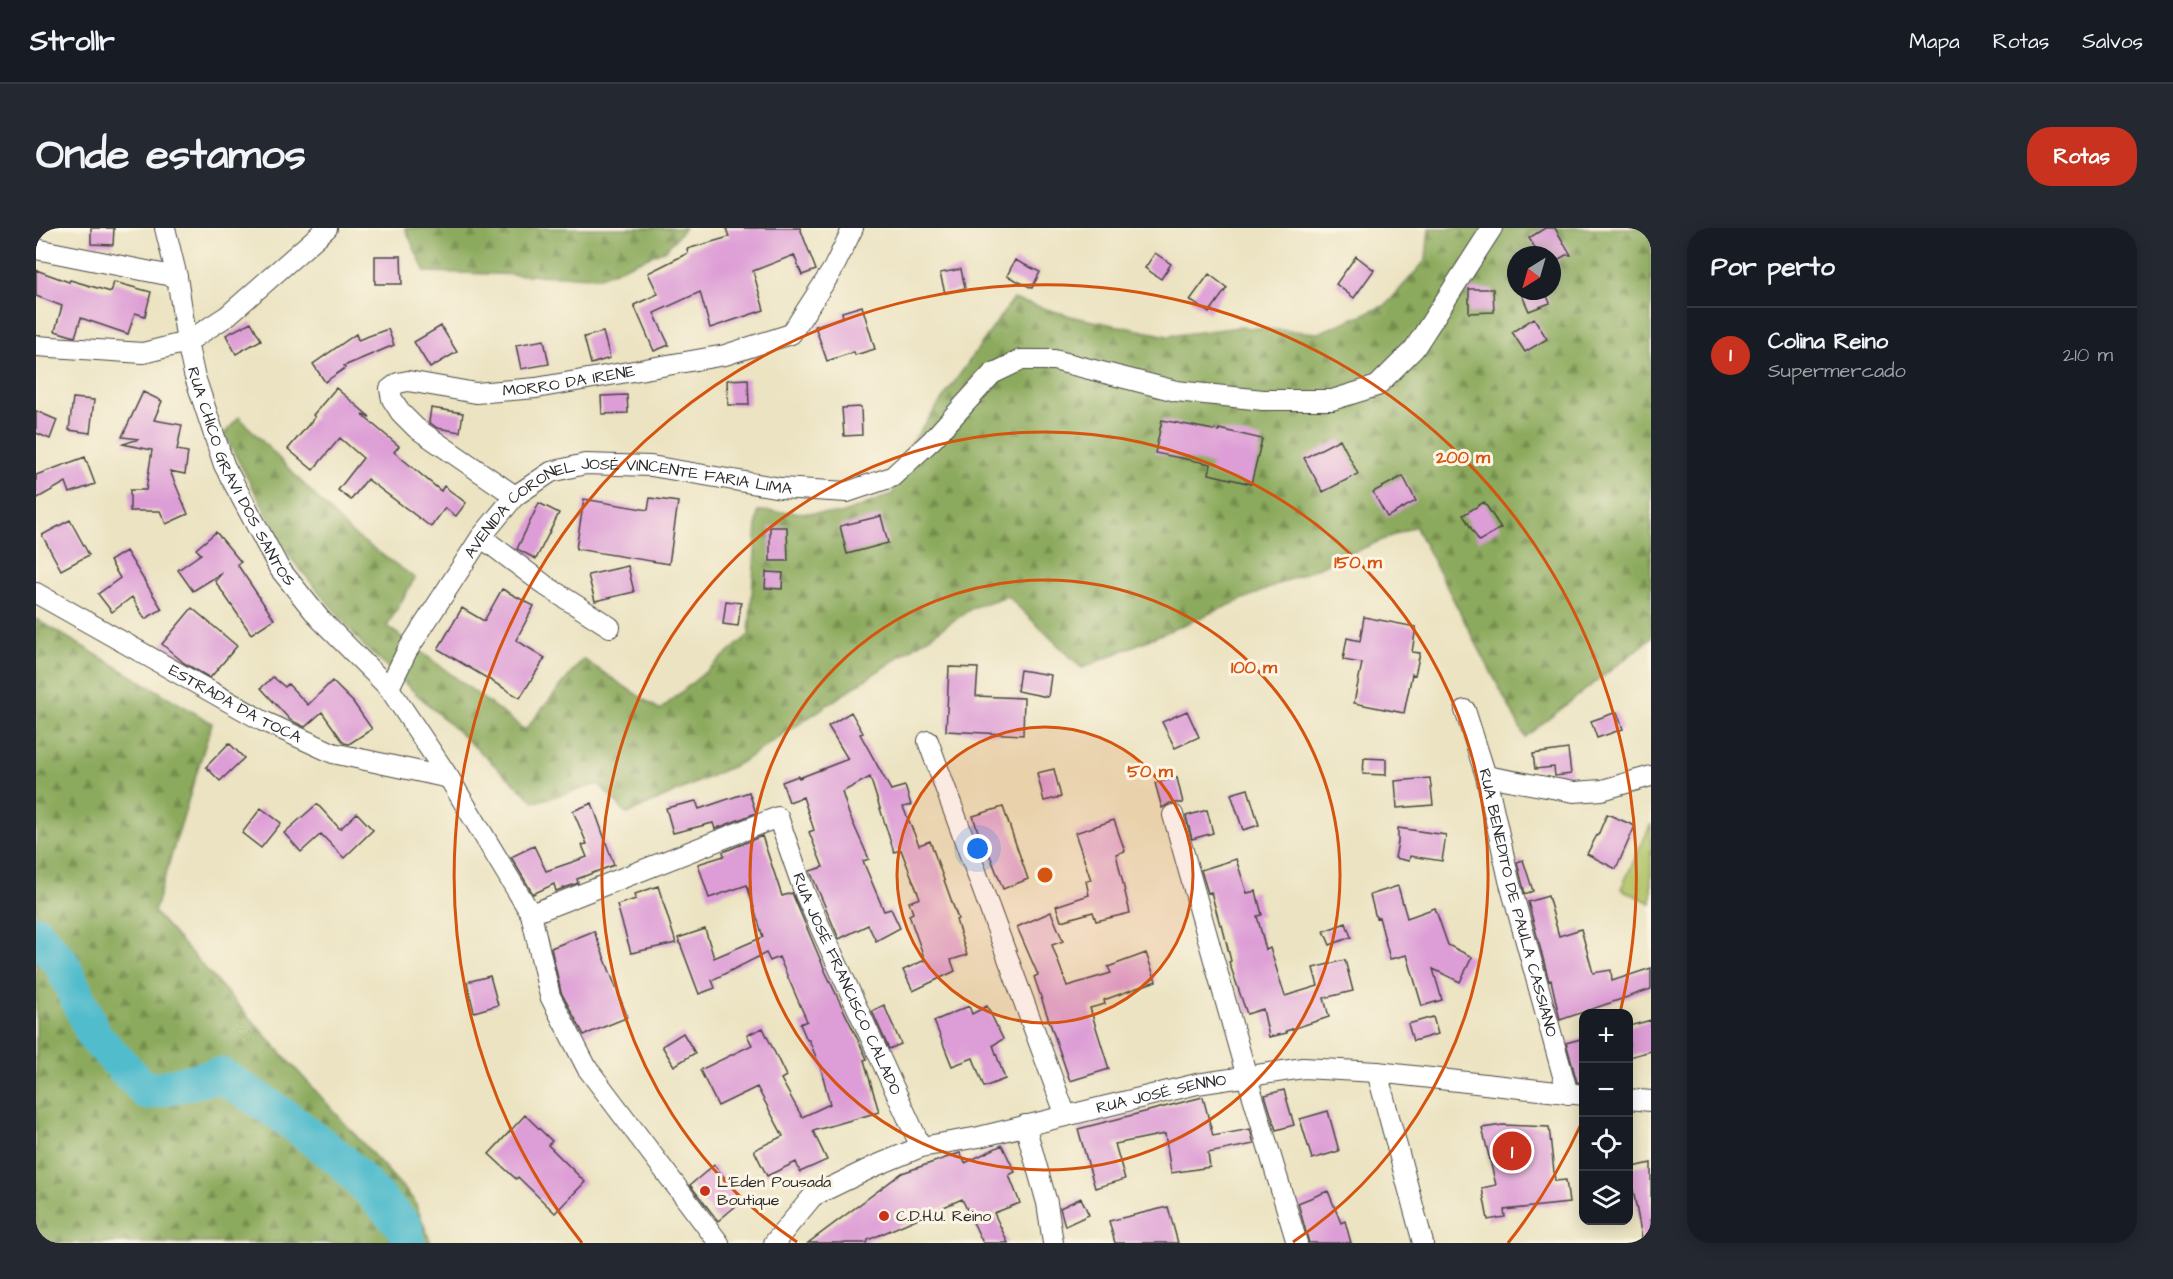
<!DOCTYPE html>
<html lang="pt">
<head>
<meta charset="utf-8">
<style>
  body { margin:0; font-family:"Architects Daughter",sans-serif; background:#242831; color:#f1f3f6 }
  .controls { position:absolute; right:18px; bottom:18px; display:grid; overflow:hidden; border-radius:12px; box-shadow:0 3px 15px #0003 }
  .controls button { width:54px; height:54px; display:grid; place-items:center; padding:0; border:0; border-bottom:2px solid #363941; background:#171b24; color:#f1f3f6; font:30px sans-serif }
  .compass { position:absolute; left:1471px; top:18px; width:54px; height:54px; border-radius:50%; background:#171b24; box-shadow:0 3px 15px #0003; rotate:217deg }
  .you { position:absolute; left:942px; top:621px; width:21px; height:21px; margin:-15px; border:4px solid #fff; border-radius:50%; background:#1a73e8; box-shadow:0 0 0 9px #1a73e833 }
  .badge { display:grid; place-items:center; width:39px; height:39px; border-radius:50%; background:#c8321e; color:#fff; font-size:20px; font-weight:700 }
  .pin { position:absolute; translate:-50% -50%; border:3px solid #fff; box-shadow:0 2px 6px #0006 }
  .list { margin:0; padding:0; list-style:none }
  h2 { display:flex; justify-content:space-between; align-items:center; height:78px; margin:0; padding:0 24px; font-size:26px }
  h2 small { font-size:20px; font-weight:400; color:#9ea1a6 }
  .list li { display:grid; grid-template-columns:39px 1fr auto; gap:18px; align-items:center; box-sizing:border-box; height:96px; padding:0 24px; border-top:2px solid #363941 }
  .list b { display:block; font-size:22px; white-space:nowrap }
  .list p { margin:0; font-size:20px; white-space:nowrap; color:#9ea1a6 }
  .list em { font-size:20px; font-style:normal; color:#9ea1a6 }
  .icon { flex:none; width:33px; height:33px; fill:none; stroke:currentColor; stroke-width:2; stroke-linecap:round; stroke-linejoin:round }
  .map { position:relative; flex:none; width:1615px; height:1015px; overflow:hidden; border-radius:24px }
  header { display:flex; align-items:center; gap:36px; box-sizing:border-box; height:84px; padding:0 30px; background:#171b24; border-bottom:2px solid #363941 }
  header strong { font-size:28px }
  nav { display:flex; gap:33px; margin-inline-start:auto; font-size:21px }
  .intro { display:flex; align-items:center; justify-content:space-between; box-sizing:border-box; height:144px; padding:0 36px }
  h1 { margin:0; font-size:42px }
  .button { padding:15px 27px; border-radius:24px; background:#c8321e; color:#fff; font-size:21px; font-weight:700 }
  main { display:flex; gap:36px; padding:0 36px }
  aside { flex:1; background:#171b24; border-radius:24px; box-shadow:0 3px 15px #0003 }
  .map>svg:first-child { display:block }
</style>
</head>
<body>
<header>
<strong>Strollr</strong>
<nav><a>Mapa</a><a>Rotas</a><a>Salvos</a></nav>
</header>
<div class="intro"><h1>Onde estamos</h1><a class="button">Rotas</a></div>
<main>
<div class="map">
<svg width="1615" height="1015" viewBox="0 0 1615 1015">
  <defs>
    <pattern id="forest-firs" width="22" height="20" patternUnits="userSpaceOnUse" patternTransform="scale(1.5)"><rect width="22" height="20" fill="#8caa5d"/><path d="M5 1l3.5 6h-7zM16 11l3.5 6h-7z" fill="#738b4d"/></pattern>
  </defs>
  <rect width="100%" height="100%" fill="#fcf5e5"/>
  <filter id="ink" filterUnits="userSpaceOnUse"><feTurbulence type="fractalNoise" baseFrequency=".0167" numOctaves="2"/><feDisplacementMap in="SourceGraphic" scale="12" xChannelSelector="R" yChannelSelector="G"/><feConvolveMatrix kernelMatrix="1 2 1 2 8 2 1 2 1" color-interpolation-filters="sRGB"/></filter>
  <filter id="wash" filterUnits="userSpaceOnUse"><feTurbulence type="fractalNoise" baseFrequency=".008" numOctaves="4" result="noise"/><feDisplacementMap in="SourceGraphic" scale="24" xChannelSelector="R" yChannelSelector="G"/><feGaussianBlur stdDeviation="1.35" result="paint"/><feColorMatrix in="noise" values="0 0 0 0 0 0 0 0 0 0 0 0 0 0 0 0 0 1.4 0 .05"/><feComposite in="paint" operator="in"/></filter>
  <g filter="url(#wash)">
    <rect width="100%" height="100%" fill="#ebe3c1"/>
    <path fill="url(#forest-firs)" stroke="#5c6a44" stroke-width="1.5" fill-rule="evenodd" d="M 369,0 L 649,0 L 629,22 L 564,49 L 389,44 Z
      M 1393,0 L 1615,0 L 1615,411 L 1489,509 L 1379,298 L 1046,440 L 971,368 L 938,379 L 706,534 L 591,586 L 563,556 L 499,574 L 329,419 L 254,329 L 188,206 L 203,189 L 314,304 L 379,350 L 351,398 L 489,502 L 547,431 L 624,482 L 713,407 L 722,283 L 805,286 L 857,266 L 862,234 L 977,71 L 1038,89 L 1132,108 L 1204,99 L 1282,105 L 1350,77 L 1390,32 ZM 1480,27 L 1516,27 L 1516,63 L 1480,63 Z
      M 0,391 L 176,495 L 118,684 L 378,972 L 395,1015 L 0,1015 Z"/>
    <path fill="#b1c569" stroke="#6e784a" stroke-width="1.5" d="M 1615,596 L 1615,675 L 1585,661 Z"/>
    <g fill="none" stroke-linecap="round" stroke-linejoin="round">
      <path stroke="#51bccc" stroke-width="36" d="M 0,705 L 26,736 L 59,809 L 111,864 L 184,847 L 248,888 L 305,932 L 369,999 L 372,1015"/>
    </g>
    <g id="blocks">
      <path fill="#dd9dd6" d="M 55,0 L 78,0 L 77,17 L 55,16 Z
        M 690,0 L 764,0 L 780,42 L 766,47 L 758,27 L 717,43 L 728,82 L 674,100 L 664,64 L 618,85 L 633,117 L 618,123 L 598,77 L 622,66 L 612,45 L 652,25 L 651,21 L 693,9 Z
        M 1509,0 L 1519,0 L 1535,27 L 1530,27 L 1516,35 L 1516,27 L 1503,27 L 1493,10 Z
        M 1119,25 L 1135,36 L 1125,51 L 1109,40 Z
        M 339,28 L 365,28 L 366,56 L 339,56 Z
        M 1320,28 L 1338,42 L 1318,70 L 1300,56 Z
        M 979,32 L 1004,44 L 996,60 L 971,48 Z
        M 925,41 L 929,60 L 909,65 L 904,45 Z
        M 0,42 L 33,54 L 34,52 L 75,64 L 78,54 L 115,64 L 109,88 L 99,85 L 92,106 L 45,90 L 39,109 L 19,103 L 26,78 L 0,68 Z
        M 1173,46 L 1191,60 L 1173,85 L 1154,72 Z
        M 1433,61 L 1457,61 L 1458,84 L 1433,85 Z
        M 1484,63 L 1509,63 L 1514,75 L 1493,83 Z
        M 826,78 L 839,121 L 819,127 L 818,124 L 791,133 L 779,98 L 807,89 L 806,84 Z
        M 1498,90 L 1511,111 L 1489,124 L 1476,104 Z
        M 215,94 L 225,112 L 200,126 L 190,107 Z
        M 405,98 L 421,124 L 394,140 L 378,114 Z
        M 352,101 L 358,117 L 308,138 L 309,140 L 289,154 L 277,136 L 320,106 L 322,112 Z
        M 567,104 L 574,130 L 555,136 L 548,109 Z
        M 508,112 L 513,136 L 485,141 L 480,117 Z
        M 712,151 L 713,177 L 692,177 L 691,152 Z
        M 300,160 L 334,189 L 326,187 L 363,218 L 358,224 L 405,263 L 408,258 L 430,275 L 420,288 L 409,280 L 395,299 L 331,251 L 315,272 L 302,262 L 327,230 L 304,210 L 277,242 L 252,221 L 279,189 L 277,187 Z
        M 107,164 L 126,173 L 118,192 L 146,197 L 141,222 L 152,224 L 149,246 L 134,243 L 152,286 L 130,296 L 124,283 L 94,283 L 94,262 L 110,262 L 116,222 L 87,216 L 103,211 L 86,209 Z
        M 591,167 L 592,185 L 566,186 L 565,168 Z
        M 37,170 L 58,172 L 54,205 L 33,202 Z
        M 825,179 L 826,207 L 808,208 L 806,180 Z
        M 395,180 L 427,185 L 424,204 L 401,200 L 393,194 Z
        M 0,183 L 21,192 L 14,211 L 0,205 Z
        M 1126,192 L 1183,203 L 1183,201 L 1226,211 L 1215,256 L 1173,246 L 1175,236 L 1119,225 Z
        M 1304,211 L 1322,246 L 1287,264 L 1268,230 Z
        M 49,229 L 59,256 L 34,265 L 30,254 L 0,271 L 0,247 Z
        M 1367,248 L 1380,273 L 1351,289 L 1337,264 Z
        M 614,270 L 642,274 L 633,336 L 540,321 L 548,271 L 612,282 Z
        M 1448,274 L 1465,300 L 1443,313 L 1427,287 Z
        M 503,275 L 523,285 L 500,331 L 481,321 Z
        M 845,288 L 852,315 L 811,326 L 804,298 Z
        M 34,292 L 53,327 L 25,342 L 6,307 Z
        M 734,299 L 751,299 L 752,333 L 734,333 Z
        M 180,304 L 205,334 L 201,336 L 238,391 L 215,406 L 179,353 L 186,345 L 157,363 L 142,342 L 165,326 L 160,321 Z
        M 90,323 L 126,381 L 109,391 L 96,369 L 76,384 L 62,366 L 84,350 L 74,333 Z
        M 592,338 L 598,364 L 559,373 L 552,347 Z
        M 730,344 L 747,345 L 746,361 L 729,360 Z
        M 466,361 L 498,378 L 480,412 L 509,430 L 484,470 L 402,421 L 426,380 L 448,393 Z
        M 690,373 L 705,375 L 702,398 L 687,396 Z
        M 156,380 L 201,418 L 174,450 L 148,435 L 126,416 Z
        M 1328,389 L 1380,399 L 1376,424 L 1384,425 L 1379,447 L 1376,446 L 1368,485 L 1318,475 L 1326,435 L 1307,432 L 1311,410 L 1324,413 Z
        M 913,439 L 942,440 L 940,468 L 988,470 L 987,507 L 910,503 Z
        M 984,442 L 1015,447 L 1012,469 L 981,463 Z
        M 237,449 L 249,459 L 252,456 L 272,477 L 296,453 L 317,474 L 336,501 L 313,516 L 308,515 L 286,484 L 269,499 L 254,492 L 225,460 Z
        M 1151,483 L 1163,509 L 1139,520 L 1126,494 Z
        M 815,484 L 827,505 L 824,506 L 855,562 L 869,558 L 875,577 L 867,579 L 883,617 L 894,613 L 922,691 L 920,692 L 931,727 L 915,732 L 919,743 L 877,763 L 867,742 L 889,732 L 873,687 L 877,685 L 873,674 L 884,670 L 865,622 L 858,624 L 834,549 L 806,564 L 813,586 L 833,631 L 827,633 L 848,683 L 855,681 L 864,700 L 840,713 L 832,697 L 803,711 L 774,643 L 787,639 L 773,604 L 778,602 L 767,569 L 753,574 L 746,554 L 762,548 L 763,550 L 812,531 L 792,498 Z
        M 1581,484 L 1587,501 L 1561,510 L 1555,493 Z
        M 193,515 L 208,530 L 184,553 L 170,539 Z
        M 1532,521 L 1535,546 L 1519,548 L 1518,539 L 1499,541 L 1497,526 Z
        M 1328,530 L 1350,531 L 1350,547 L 1327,546 Z
        M 1018,541 L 1025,569 L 1008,573 L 1001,545 Z
        M 1141,550 L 1147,575 L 1134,575 L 1126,580 L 1119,555 Z
        M 1394,550 L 1397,577 L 1361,580 L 1359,553 Z
        M 1212,561 L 1223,597 L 1207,602 L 1195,566 Z
        M 713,564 L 720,585 L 679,601 L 677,595 L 637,605 L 630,580 L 660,573 L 663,581 Z
        M 556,575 L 578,637 L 541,651 L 542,655 L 520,663 L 518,656 L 497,666 L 475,629 L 498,618 L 510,643 L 551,629 L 546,617 L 551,616 L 537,583 Z
        M 281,576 L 304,601 L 321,585 L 337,602 L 308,630 L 285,606 L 265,624 L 248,605 Z
        M 967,579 L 992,651 L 967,661 L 949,615 L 946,616 L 937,588 Z
        M 225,580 L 245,595 L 225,620 L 206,605 Z
        M 1171,582 L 1177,605 L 1156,611 L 1150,588 Z
        M 1571,586 L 1599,598 L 1580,641 L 1551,626 L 1561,607 L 1562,607 Z
        M 1078,592 L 1089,623 L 1080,626 L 1094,685 L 1060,693 L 1057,684 L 1025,693 L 1020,678 L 1053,667 L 1050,653 L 1055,652 L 1039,605 Z
        M 1362,600 L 1410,607 L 1406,633 L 1374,628 L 1373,633 L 1359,630 L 1362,614 Z
        M 726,608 L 746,668 L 756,665 L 790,745 L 831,831 L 828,832 L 843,884 L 777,903 L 791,932 L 764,944 L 760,934 L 731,948 L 718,922 L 747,908 L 721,859 L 682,878 L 664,842 L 716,817 L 711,807 L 727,800 L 750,848 L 745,851 L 766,889 L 794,876 L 785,841 L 773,812 L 771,812 L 764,796 L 771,793 L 743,729 L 734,733 L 730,725 L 676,752 L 679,760 L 663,766 L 642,710 L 669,701 L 678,730 L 727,709 L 711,657 L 673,670 L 662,636 L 688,628 L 687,624 Z
        M 1200,631 L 1211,665 L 1220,663 L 1226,687 L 1221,688 L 1230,722 L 1234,720 L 1249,768 L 1282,758 L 1277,740 L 1309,732 L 1317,763 L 1288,770 L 1293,789 L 1250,803 L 1251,805 L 1233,809 L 1227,781 L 1211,786 L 1193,734 L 1195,733 L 1186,697 L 1184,697 L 1175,664 L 1172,665 L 1165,642 Z
        M 1487,632 L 1497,663 L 1489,666 L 1481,634 Z
        M 622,658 L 640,715 L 595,725 L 581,677 L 600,671 L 599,666 Z
        M 1362,658 L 1371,690 L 1399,680 L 1412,717 L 1436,729 L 1424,754 L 1397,741 L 1406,772 L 1386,778 L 1371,727 L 1354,731 L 1343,689 L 1340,690 L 1334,667 Z
        M 1512,668 L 1523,708 L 1545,701 L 1557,745 L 1575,742 L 1576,753 L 1615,740 L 1615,761 L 1524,792 L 1515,752 L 1513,753 L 1492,674 Z
        M 1015,684 L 1027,713 L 1016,717 L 1031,758 L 1075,745 L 1072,739 L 1110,725 L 1120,753 L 1068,772 L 1069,776 L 1054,780 L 1073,841 L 1034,853 L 998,749 L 1002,747 L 981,699 Z
        M 1310,695 L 1315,709 L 1294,717 L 1288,703 Z
        M 558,703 L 591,788 L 590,790 L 548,807 L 525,764 L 515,720 Z
        M 454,748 L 462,777 L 438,784 L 431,754 Z
        M 848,777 L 865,816 L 853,821 L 836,783 Z
        M 933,778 L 936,786 L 951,778 L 967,811 L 957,817 L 969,851 L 948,859 L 937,830 L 916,838 L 898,793 Z
        M 1397,789 L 1402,806 L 1377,813 L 1372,796 Z
        M 1615,792 L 1615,823 L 1593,829 L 1593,798 Z
        M 647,805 L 659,825 L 638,838 L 626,818 Z
        M 1548,810 L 1548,855 L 1541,854 L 1530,815 Z
        M 1248,862 L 1258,897 L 1240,902 L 1229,867 Z
        M 1167,869 L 1177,908 L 1214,901 L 1218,916 L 1172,925 L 1174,939 L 1135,945 L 1129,906 L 1079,916 L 1089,951 L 1059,960 L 1042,901 Z
        M 1292,883 L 1303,923 L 1276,931 L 1264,891 Z
        M 489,887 L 516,913 L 512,917 L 549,954 L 519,985 L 482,949 L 480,951 L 453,926 Z
        M 1467,897 L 1513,899 L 1519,953 L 1530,952 L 1533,975 L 1468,982 L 1469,989 L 1452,992 L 1446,960 L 1460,957 L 1446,900 Z
        M 966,917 L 979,944 L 973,947 L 984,975 L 958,985 L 972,1015 L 947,1015 L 926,971 L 832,1012 L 831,1015 L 772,1015 L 866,945 L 924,925 L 929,935 Z
        M 1615,935 L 1615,1015 L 1607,1015 L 1593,940 Z
        M 678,937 L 707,972 L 682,993 L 654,957 Z
        M 1292,963 L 1305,995 L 1309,993 L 1315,1015 L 1273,1015 L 1262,975 Z
        M 1045,970 L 1053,987 L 1029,998 L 1024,980 Z
        M 1132,979 L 1142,1015 L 1079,1015 L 1073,993 Z"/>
    </g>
  </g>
  <g filter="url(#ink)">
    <use href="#blocks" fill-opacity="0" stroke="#484742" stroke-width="1.5"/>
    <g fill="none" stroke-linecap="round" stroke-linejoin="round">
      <g stroke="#484742" stroke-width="22">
        <g id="minor">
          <path id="s1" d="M 129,0 L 141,49 L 151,114 L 158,146 L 188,237 L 243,340 L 284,391 L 353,460"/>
          <path d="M 0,21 L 141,49"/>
          <path d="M 0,118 L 107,125 L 151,114 L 191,88 L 291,0"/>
          <path id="s2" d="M 479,268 L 380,200 L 365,185 L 356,171 L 354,161 L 362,155 L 372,153 L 440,165 L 500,160 L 689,127 L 755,106 L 797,41 L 817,0"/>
          <path d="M 445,309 L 510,358 L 574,399"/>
          <path id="s3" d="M 0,365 L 227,493 L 297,525 L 413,550"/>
          <path id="s4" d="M 1429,482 L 1450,548 L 1473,652 L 1532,866"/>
          <path d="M 892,513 L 1030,888"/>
          <path d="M 1450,548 L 1538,564 L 1566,562 L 1615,548"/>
          <path d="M 1137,587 L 1211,849 L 1261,1015"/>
          <path id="s5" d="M 495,686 L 742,589 L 769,666 L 885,919"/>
          <path d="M 1341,844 L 1387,1015"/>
          <path d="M 1592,871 L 1615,873"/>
          <path d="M 989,897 L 1011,975 L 1017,1015"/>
          <path id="s6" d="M 683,1015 L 551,840 L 514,768 L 495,686 L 413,550 L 353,460 L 371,423 L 445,309 L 479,268 L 515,244 L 549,236 L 615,238 L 745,260 L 811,264 L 856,249 L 896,212 L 956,146 L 985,132 L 1018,132 L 1140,163 L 1227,172 L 1296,172 L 1341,158 L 1378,121 L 1456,0"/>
          <path id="s7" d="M 738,1015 L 777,968 L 839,938 L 885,919 L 943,909 L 1161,856 L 1267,840 L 1341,844 L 1548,867"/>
        </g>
      </g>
      <use href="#minor" stroke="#fff" stroke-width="20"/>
    </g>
  </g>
  <circle cx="1009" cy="647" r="148" fill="#d5540f" fill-opacity=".12"/>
  <g fill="none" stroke="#d5540f" stroke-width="3">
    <circle cx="1009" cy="647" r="148"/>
    <circle cx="1009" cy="647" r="295"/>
    <path d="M761 1014A443 443 0 1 1 1257 1014"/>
    <path d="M1547 892A591 591 0 0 1 1472 1015M546 1015A591 591 0 1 1 1584 785"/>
  </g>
  <g fill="#c8321e" stroke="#fcf5e5" stroke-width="2">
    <circle cx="669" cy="963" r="6"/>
    <circle cx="848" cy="988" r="6"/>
  </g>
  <g text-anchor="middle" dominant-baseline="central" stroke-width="6" stroke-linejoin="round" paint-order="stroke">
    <g font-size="16" fill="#2b2b2b" stroke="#fcf5e5">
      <text stroke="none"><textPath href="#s2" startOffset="351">MORRO DA IRENE</textPath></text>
      <text stroke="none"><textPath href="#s1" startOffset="262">RUA CHICO GRAVI DOS SANTOS</textPath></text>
      <text stroke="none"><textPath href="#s6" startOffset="987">AVENIDA CORONEL JOSÉ VINCENTE FARIA LIMA</textPath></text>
      <text stroke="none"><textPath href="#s3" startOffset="228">ESTRADA DA TOCA</textPath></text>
      <text stroke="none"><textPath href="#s4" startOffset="200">RUA BENEDITO DE PAULA CASSIANO</textPath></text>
      <text stroke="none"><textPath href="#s5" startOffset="446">RUA JOSÉ FRANCISCO CALADO</textPath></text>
      <text stroke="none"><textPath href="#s7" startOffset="426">RUA JOSÉ SENNO</textPath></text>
    </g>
    <g font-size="16" fill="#2b2b2b" stroke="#fcf5e5" text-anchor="start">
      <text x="681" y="954">L'Eden Pousada<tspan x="681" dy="18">Boutique</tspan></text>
      <text x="860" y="988">C.D.H.U. Reino</text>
    </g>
  </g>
  <circle cx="1009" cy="647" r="9" fill="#d5540f" stroke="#fcf5e5" stroke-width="3"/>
  <g font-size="18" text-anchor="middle" font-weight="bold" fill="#d5540f" stroke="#fcf5e5" stroke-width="6" stroke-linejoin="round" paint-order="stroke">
    <text x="1427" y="235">200 m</text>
    <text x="1322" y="340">150 m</text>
    <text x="1218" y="445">100 m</text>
    <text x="1114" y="549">50 m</text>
  </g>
</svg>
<div class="controls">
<button>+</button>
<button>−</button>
<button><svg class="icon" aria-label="locate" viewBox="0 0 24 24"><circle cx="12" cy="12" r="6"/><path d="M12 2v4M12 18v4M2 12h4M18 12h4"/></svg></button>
<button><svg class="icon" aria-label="layers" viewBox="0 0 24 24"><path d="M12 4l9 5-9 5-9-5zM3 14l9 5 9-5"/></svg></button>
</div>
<svg class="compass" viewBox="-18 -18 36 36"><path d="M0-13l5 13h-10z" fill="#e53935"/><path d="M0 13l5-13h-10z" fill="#9ea1a6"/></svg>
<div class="you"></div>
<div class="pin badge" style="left:1476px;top:923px">1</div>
</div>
<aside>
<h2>Por perto<small></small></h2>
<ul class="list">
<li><span class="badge">1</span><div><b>Colina Reino</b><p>Supermercado</p></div><em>210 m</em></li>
</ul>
</aside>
</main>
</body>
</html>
